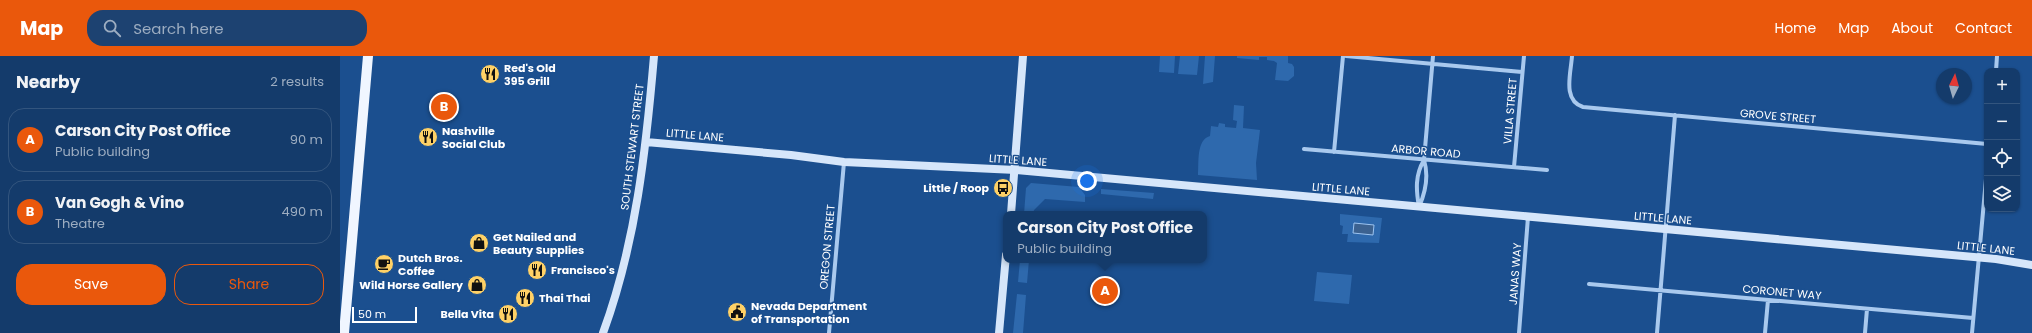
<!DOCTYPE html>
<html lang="en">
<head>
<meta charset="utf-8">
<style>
  body { margin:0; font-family:Poppins,sans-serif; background:#1d4271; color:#f1f3f6 }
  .controls { position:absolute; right:12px; top:12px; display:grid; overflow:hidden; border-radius:8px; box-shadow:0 1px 3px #0004 }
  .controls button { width:36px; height:36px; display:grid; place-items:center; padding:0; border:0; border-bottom:1px solid #33557e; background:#143b6b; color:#f1f3f6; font:20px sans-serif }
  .compass { position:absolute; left:1596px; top:12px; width:36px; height:36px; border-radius:50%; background:#143b6b; box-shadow:0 1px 3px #0004; rotate:5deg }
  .scale { position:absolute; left:12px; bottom:10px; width:65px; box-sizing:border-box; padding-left:4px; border:2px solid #fff; border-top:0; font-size:11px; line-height:14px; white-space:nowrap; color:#fff; -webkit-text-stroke:3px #1b4f8f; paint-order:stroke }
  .you { position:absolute; left:747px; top:125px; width:14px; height:14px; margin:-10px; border:3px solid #fff; border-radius:50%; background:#1a73e8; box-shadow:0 0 0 6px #1a73e833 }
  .badge { display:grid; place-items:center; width:26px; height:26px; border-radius:50%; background:#ea580c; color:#fff; font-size:13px; font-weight:700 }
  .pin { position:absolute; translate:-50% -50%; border:2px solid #fff; box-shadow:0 1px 4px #0006 }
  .popup { position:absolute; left:663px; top:155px; width:204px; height:52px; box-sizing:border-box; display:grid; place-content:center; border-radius:8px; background:#143b6b; filter:drop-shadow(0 1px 3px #0005); font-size:13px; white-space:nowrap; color:#9dadc1 }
  .popup b { font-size:15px; color:#f1f3f6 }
  .popup::after { content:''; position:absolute; left:50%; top:100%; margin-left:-8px; border:8px solid transparent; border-top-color:#143b6b }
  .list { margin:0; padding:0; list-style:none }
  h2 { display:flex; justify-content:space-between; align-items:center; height:52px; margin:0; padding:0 16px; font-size:17px }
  h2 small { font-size:13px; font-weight:400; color:#9dadc1 }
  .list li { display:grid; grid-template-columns:26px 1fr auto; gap:12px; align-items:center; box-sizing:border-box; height:64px; margin:0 8px 8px; padding:0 8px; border:1px solid #33557e; border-radius:16px }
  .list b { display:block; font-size:15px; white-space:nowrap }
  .list p { margin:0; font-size:13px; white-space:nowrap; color:#9dadc1 }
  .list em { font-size:13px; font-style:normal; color:#9dadc1 }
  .actions { display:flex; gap:8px; padding:12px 16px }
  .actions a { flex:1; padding:9px 0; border:1px solid #ea580c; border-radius:16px; text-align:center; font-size:14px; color:#ea580c }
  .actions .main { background:#ea580c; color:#fff }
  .icon { flex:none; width:22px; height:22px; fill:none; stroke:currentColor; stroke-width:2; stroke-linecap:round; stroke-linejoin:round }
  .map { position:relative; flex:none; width:1692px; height:277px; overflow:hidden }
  header { display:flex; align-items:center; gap:24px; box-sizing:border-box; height:56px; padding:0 20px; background:#ea580c; color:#fff }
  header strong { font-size:19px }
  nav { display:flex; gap:22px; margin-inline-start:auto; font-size:14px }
  .search { width:280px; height:36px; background:#1d4271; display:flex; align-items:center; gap:10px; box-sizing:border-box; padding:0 14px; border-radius:16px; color:#9dadc1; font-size:15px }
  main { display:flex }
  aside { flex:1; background:#143b6b }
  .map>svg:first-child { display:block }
</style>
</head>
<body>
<header>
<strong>Map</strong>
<div class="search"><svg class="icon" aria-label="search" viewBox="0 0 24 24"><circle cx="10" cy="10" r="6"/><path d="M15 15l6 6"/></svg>Search here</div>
<nav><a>Home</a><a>Map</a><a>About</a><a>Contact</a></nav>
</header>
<main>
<aside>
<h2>Nearby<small>2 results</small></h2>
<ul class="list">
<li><span class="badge">A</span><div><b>Carson City Post Office</b><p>Public building</p></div><em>90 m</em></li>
<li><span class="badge">B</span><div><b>Van Gogh &amp; Vino</b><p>Theatre</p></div><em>490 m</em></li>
</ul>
<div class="actions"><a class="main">Save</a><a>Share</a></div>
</aside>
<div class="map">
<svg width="1692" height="277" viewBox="0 0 1692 277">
  <rect width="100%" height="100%" fill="#1b4f8f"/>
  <path fill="#2e69ad" d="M 820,0 L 835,0 L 834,17 L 819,16 Z
    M 840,0 L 859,0 L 857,19 L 838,18 Z
    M 865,0 L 875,0 L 873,26 L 863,28 Z
    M 897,0 L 948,0 L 948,7 L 952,8 L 954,11 L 954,20 L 948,25 L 935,24 L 937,7 L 934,5 L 927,4 L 927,1 L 919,1 L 919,4 L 897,2 Z
    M 894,49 L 904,50 L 903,72 L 920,74 L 916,107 L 917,124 L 858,119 C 859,107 856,84 870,80 L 871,70 L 878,71 L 879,67 L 885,68 L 885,71 L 896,72 L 897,65 L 893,64 Z
    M 691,127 L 739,131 L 745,139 L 745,146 L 705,143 L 694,154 L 693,158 L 684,158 L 686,132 Z
    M 761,133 L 814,137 L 813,143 L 761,138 Z
    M 1000,158 L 1042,162 L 1039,187 L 1007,186 L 1008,178 L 1002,178 L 1003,170 L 1000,169 Z
    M 680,204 L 689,204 L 687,227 L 678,226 Z
    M 977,216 L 1012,219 L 1009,248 L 974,245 Z
    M 677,238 L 686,239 L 683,277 L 673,277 Z"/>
  <path fill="#3c6290" stroke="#9cc4f0" d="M 1014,167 L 1034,169 L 1033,179 L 1013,177 Z"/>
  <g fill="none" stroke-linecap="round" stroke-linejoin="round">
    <path stroke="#a9c9ee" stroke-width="4" d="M 1006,0 L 1182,16
      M 1232,0 C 1231,17 1222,44 1243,51 L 1647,88
      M 1656,15 L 1657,0
      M 964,93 L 1207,114
      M 994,96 L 1003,0
      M 1174,111 L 1184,0
      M 1079,151 C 1086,135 1089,120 1084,104 L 1093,0
      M 1079,151 C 1076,134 1075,119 1084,104
      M 1249,228 L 1633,262
      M 489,277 L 504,106
      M 1179,277 L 1188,161
      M 1317,277 L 1335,59
      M 1425,277 L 1428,244
      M 1525,277 L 1527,253
      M 1632,277 L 1647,112"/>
    <path stroke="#d6e6fa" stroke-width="8" d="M 306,86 L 451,99 L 504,106 L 676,114 L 1656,203 L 1692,209
      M 671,158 L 683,0
      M 263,277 C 296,187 306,94 314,0
      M 659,277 L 666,199"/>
    <path stroke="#f0f6ff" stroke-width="10" d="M 4,277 L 28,0"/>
  </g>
  <defs>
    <g id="restaurant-disc" transform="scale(1)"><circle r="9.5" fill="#ffd166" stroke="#1b4f8f"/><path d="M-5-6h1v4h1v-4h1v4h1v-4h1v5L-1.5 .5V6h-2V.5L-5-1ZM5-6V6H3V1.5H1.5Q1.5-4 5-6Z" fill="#111"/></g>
    <g id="bus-disc" transform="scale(1)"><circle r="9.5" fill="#ffd166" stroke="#1b4f8f"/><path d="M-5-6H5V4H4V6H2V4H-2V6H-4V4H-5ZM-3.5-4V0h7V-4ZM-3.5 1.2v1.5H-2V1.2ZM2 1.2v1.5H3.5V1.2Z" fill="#111"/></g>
    <g id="shop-disc" transform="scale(1)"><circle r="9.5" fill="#ffd166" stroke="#1b4f8f"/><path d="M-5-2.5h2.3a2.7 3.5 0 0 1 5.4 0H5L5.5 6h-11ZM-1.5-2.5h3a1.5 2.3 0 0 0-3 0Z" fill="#111"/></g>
    <g id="cafe-disc" transform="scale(1)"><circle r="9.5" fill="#ffd166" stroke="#1b4f8f"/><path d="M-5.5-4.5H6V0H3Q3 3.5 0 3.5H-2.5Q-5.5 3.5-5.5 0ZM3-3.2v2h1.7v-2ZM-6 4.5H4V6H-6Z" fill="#111"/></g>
    <g id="civic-disc" transform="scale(1)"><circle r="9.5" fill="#ffd166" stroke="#1b4f8f"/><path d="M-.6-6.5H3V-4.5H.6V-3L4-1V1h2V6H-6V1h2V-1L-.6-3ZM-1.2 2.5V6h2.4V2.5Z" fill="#111"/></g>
  </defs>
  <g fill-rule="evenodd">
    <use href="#restaurant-disc" x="150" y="18"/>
    <use href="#restaurant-disc" x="88" y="81"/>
    <use href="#bus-disc" x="663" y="132"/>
    <use href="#shop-disc" x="139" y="187"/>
    <use href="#cafe-disc" x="44" y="208"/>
    <use href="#restaurant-disc" x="197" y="214"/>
    <use href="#shop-disc" x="137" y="229"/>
    <use href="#restaurant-disc" x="185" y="242"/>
    <use href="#civic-disc" x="397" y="256"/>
    <use href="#restaurant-disc" x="168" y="258"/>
  </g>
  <g text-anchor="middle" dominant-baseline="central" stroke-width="3" stroke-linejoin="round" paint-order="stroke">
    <g font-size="11" font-weight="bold" fill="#fff" stroke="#1b4f8f" text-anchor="start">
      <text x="164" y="12">Red's Old<tspan x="164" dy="13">395 Grill</tspan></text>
      <text x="102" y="75">Nashville<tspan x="102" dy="13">Social Club</tspan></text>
      <text x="649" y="132" text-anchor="end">Little / Roop</text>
      <text x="153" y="181">Get Nailed and<tspan x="153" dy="13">Beauty Supplies</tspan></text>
      <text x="58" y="202">Dutch Bros.<tspan x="58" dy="13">Coffee</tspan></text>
      <text x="211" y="214">Francisco's</text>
      <text x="123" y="229" text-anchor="end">Wild Horse Gallery</text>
      <text x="199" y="242">Thai Thai</text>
      <text x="411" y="250">Nevada Department<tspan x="411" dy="13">of Transportation</tspan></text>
      <text x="154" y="258" text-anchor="end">Bella Vita</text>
    </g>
    <g font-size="11" fill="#fff" stroke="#1b4f8f">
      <text transform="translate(1170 55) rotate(-85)">VILLA STREET</text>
      <text transform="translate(1438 60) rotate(5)">GROVE STREET</text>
      <text transform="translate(355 79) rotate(5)">LITTLE LANE</text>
      <text transform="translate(292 91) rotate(-83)">SOUTH STEWART STREET</text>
      <text transform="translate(1086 95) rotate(5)">ARBOR ROAD</text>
      <text transform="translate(678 104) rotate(4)">LITTLE LANE</text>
      <text transform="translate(1001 133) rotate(5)">LITTLE LANE</text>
      <text transform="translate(1323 162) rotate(5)">LITTLE LANE</text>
      <text transform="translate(487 191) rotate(-85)">OREGON STREET</text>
      <text transform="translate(1646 192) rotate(6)">LITTLE LANE</text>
      <text transform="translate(1175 218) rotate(-86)">JANAS WAY</text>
      <text transform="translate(1442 236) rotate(5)">CORONET WAY</text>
    </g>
  </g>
</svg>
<div class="controls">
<button>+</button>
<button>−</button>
<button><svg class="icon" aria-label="locate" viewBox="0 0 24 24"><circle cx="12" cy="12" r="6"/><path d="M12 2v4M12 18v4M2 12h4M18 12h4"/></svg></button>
<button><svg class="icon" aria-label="layers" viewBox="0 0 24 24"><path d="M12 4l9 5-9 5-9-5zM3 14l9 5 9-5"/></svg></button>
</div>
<svg class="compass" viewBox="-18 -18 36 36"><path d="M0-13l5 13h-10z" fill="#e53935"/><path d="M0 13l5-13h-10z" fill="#9dadc1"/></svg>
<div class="scale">50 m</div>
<div class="you"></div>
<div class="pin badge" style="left:765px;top:235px">A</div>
<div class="popup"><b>Carson City Post Office</b>Public building</div>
<div class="pin badge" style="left:104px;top:51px">B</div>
</div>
</main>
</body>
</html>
